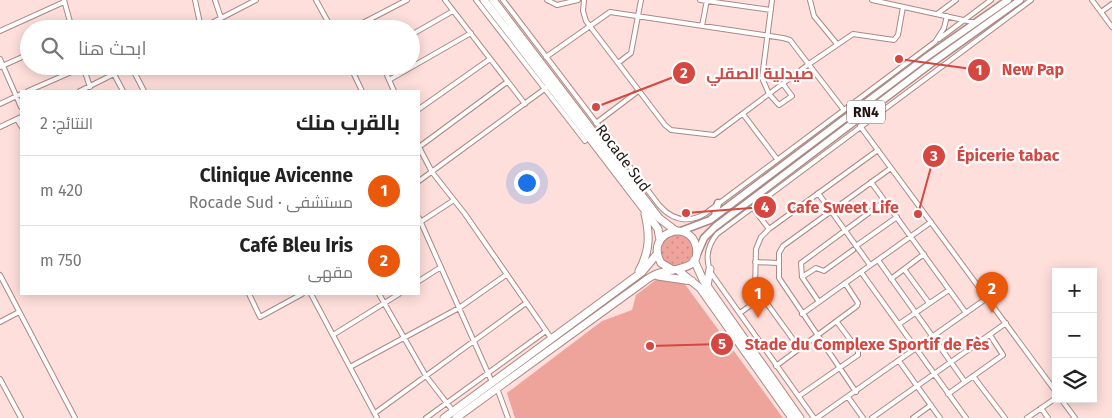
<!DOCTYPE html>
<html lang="ar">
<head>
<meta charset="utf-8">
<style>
  body { margin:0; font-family:"Fira Sans",Cairo,sans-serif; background:#f2f2f2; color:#222; direction:rtl }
  .controls { position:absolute; right:15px; bottom:15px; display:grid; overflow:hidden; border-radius:0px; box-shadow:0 2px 12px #0003 }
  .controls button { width:45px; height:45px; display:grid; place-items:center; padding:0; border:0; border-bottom:1px solid #e0e0e0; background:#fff; color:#222; font:25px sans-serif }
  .you { position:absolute; left:526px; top:182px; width:18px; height:18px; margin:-12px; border:4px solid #fff; border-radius:50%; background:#1a73e8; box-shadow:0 0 0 8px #1a73e833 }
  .badge { display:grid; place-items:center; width:32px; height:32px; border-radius:50%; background:#ea580c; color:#fff; font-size:16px; font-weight:700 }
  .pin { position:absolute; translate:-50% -41px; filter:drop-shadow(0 1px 2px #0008) }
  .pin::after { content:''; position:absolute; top:26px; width:18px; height:15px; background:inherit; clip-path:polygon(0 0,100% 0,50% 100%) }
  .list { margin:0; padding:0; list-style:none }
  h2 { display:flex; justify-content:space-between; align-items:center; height:65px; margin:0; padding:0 20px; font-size:21px }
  h2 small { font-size:16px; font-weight:400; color:#767676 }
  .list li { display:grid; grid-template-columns:32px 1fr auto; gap:15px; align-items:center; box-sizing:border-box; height:70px; padding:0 20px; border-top:1px solid #e0e0e0 }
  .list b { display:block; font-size:19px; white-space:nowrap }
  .list p { margin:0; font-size:16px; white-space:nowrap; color:#767676 }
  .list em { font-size:16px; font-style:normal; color:#767676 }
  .icon { flex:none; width:28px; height:28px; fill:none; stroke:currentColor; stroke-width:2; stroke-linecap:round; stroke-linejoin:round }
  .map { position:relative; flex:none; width:1112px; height:418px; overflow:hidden; direction:ltr }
  .search { position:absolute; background:#fff; box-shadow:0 2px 12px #0003; left:20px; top:20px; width:400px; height:55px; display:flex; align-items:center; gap:12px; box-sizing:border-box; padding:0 18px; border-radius:28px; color:#767676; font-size:19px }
  .panel { position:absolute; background:#fff; box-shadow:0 2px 12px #0003; left:20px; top:90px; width:400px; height:205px; border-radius:0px; direction:rtl }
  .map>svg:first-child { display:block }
</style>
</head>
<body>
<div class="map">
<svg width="1112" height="418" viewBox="0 0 1112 418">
  <defs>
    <pattern id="park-dots" width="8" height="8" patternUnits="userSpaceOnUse" patternTransform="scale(1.25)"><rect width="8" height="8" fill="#eea49b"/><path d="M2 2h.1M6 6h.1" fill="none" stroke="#cc8c85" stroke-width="1.8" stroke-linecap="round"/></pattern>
  </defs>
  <rect width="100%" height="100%" fill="#ffdfdb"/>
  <path fill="url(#park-dots)" d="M660 251a17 17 0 1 1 34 0a17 17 0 1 1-34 0Z"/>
  <path fill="#eea49b" d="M 657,279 L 684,283 L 783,418 L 515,418 L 507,393 L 602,321 L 632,310 L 636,295 Z"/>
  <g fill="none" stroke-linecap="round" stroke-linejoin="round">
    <g stroke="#ac8884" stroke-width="6">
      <path id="street" d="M 64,0 L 72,29
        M 195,0 L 201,28
        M 215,0 L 221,18
        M 316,0 L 332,29
        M 445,0 L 525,104
        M 476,0 L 585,141
        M 503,0 L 659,205 C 672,220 688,224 706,213 L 935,42 L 944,28 L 947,16
        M 547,0 L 557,5 L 578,0
        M 584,0 L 583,11 L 586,21 L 665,125 L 671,130 L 714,135 L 809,64 L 853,34 L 894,40 L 898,35 L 903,7
        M 700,0 L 771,10
        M 772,0 L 762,78 L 769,94 L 779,105 L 792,96 L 783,84
        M 810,0 L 814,16 L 837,44
        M 872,0 L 977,23
        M 1092,0 L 1112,27
        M 1101,12 L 1112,4
        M 937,14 L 956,0
        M 702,26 L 707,0
        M 200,29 L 256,0
        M 351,29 L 407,0
        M 0,31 L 64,2
        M 411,35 L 453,11
        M 939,39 L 991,0
        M 546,57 L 610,12 L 783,38 L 790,40 L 843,109
        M 0,59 L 21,107
        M 618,63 L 631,53 L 641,0
        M 83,66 L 90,87
        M 131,66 L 144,91
        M 350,66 L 362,91
        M 383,66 L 394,91
        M 0,67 L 29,54
        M 114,74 L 123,91
        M 389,80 L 471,33
        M 28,91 L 83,67
        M 80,91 L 130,66
        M 0,104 L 21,94
        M 419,109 L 490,59
        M 743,114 L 777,159
        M 17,119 L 21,126
        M 596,123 L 637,92
        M 860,126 L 1056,392
        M 0,127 L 21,117
        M 419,147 L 432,172 L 465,214 L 551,338
        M 419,147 L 507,82
        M 419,181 L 546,88
        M 871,182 L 966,313
        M 818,193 L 870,265
        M 753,208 L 769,229
        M 419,218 L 492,382
        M 419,223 L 454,200
        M 856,246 L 897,217
        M 878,260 L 965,382
        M 755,262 L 778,263
        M 904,269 L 929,303
        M 861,272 L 966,418
        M 0,275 L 75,418
        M 802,277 L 816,268 L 824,271 L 853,250
        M 891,279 L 924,254
        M 419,281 L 441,267
        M 249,294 L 260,317 L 302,294
        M 311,294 L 377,418
        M 379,294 L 426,376 L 453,411
        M 819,302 L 802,277 L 801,263 L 885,201
        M 740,313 L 762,297
        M 802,314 L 931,222
        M 0,322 L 19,312
        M 899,324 L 949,290
        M 333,335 L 399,294
        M 800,349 L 755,287 L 756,249 L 761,237 L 769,229 L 878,150
        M 899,361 L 940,418
        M 776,366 L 857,306 L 858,303 L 845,283
        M 350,367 L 459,308 L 506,275
        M 973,376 L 1005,418
        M 0,379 L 21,418
        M 497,388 L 508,418
        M 856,392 L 779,278 L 779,253 L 783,246 L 891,168
        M 948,394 L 1003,355 L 990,335
        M 799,396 L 858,355 L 858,350 L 837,322
        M 848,397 L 863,418
        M 1061,399 L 1075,418
        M 1041,408 L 1048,418
        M 375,413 L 526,303
        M 426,418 L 546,331
        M 814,418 L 711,273 C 705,259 707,246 717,234 L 1031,0
        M 817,418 L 987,298
        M 872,418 L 1006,323
        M 913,418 L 931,405
        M 1027,418 L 1056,398"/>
    </g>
    <g stroke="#ac8884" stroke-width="9">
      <path id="primary" d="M 715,216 L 718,203
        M 681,231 L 710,220 L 928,56 L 1008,0
        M 697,254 L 704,238 L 715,227 L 933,62 L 1020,0"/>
    </g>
    <g stroke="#ac8884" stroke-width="9">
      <path id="highway" d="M 484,0 L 644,209 L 658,229 L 660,240
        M 493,0 L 659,218 L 676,231
        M 694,260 L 703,280 L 800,418
        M 639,271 C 650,251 650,235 645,214
        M 679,271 L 700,288 L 792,418
        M 658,276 L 692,281
        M 707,286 L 710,269
        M 444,418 L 642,272 L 657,254
        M 456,418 L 642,283 C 647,279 653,275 659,273 C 674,268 702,271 696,246 C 689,218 644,233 661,263 L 673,270"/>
    </g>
    <use href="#street" stroke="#fff" stroke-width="4"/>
    <use href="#primary" stroke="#fff" stroke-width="6"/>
    <use href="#highway" stroke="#fff" stroke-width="7"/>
  </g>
  <g text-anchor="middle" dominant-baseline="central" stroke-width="4.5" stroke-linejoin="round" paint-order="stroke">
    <rect fill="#fff" stroke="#645b5a" stroke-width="1" x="847" y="100.5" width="38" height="23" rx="4"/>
    <g font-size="14" font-weight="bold" fill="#221514">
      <text x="866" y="112">RN4</text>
    </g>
    <g font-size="15" fill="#221514" stroke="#fff">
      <text transform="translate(623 158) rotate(53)">Rocade Sud</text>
    </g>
  </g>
  <path fill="none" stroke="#d54740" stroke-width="2" d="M899 59L979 70M596 107L684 73M918 214L934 156M686 213L765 207M650 346L722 344"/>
  <g fill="#d54740" stroke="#fff" stroke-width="2">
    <circle cx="899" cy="59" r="5"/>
    <circle cx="596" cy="107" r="5"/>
    <circle cx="918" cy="214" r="5"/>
    <circle cx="686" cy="213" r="5"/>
    <circle cx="650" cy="346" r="5"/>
    <circle cx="979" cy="70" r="12"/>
    <circle cx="684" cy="73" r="12"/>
    <circle cx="934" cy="156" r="12"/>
    <circle cx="765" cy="207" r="12"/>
    <circle cx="722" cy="344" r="12"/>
  </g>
  <g font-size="15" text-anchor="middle" font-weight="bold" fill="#fff">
    <text x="979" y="75">1</text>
    <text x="684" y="78">2</text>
    <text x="934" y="161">3</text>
    <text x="765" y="212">4</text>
    <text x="722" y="349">5</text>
  </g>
  <g font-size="16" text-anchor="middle" font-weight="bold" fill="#d54740" stroke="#fff" stroke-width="4.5" stroke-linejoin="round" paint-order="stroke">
    <text x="1033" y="75">New Pap</text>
    <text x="760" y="79">صيدلية الصقلي</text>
    <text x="1008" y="161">Épicerie tabac</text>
    <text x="843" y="213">Cafe Sweet Life</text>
    <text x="867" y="350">Stade du Complexe Sportif de Fès</text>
  </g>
</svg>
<div class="controls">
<button>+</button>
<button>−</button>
<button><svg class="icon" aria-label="layers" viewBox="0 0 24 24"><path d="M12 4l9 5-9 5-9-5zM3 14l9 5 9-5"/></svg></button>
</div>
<div class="you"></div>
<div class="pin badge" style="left:758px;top:318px">1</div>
<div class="pin badge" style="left:992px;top:313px">2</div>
<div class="search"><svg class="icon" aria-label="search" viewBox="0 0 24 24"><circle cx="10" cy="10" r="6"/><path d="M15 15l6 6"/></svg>ابحث هنا</div>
<section class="panel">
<h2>بالقرب منك<small>النتائج: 2</small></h2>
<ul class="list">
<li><span class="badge">1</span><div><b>Clinique Avicenne</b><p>مستشفى · Rocade Sud</p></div><em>420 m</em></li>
<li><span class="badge">2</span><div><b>Café Bleu Iris</b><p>مقهى</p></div><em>750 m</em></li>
</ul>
</section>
</div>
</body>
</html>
